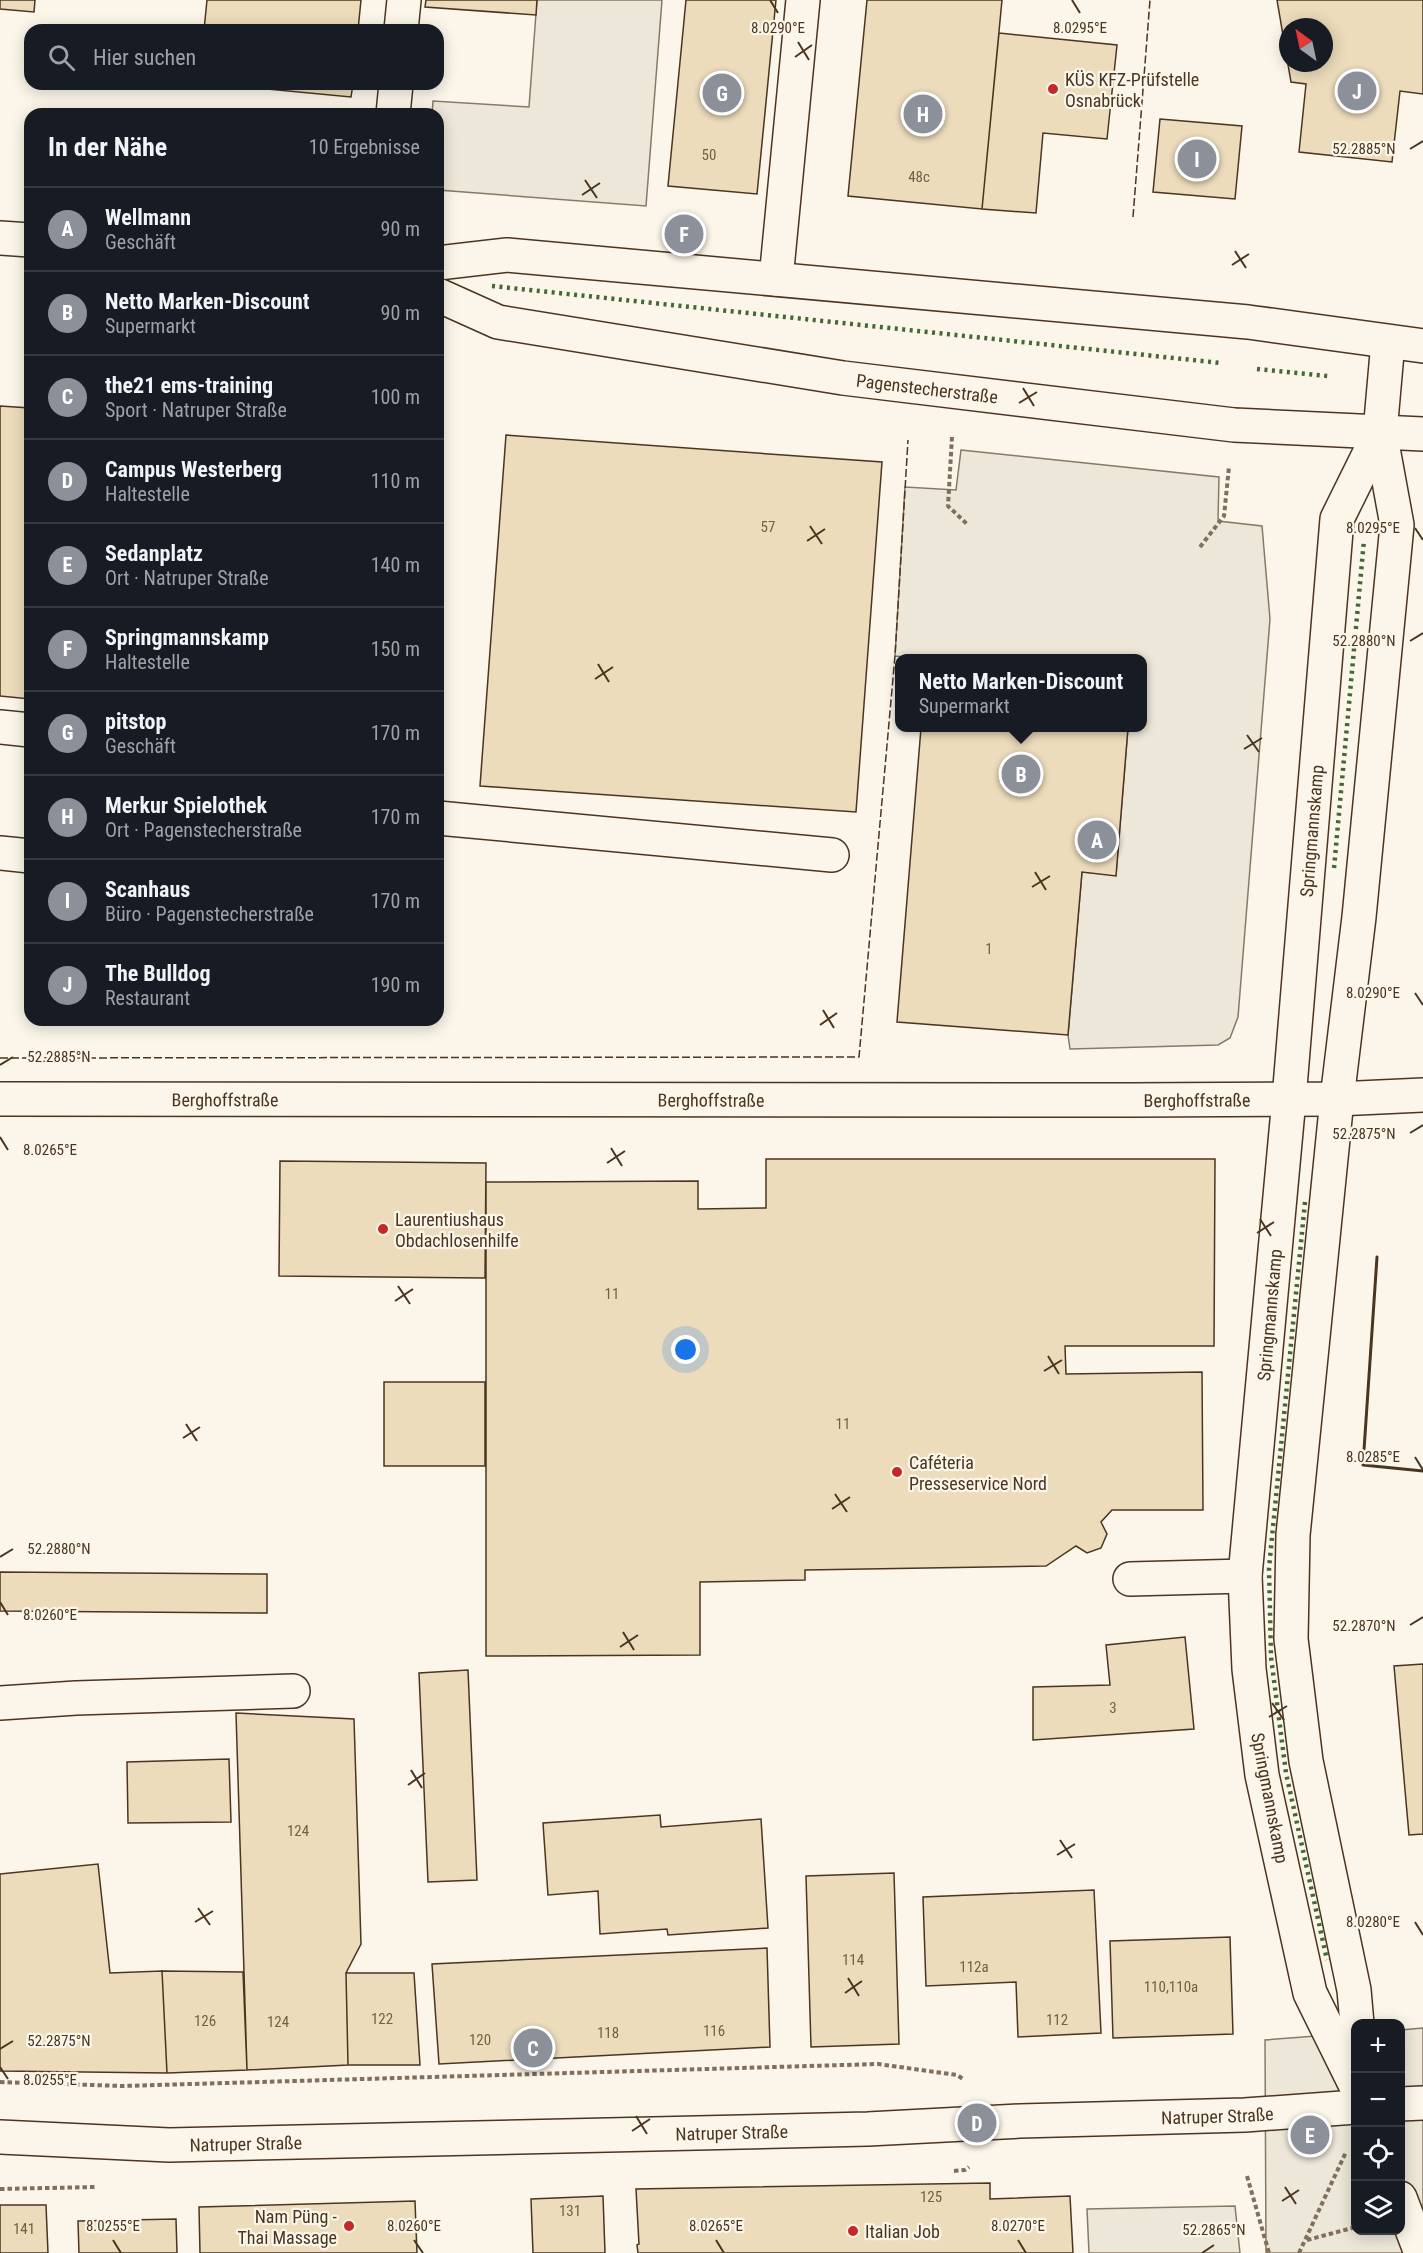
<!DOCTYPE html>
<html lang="de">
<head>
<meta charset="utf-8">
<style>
  body { margin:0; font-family:"Roboto Condensed",sans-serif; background:#242831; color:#f1f3f6 }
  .controls { position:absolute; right:18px; bottom:18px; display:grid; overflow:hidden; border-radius:12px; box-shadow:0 3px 15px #0003 }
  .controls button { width:54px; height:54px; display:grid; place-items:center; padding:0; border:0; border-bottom:2px solid #363941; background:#171b24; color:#f1f3f6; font:30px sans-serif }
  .compass { position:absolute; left:1279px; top:18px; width:54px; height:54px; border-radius:50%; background:#171b24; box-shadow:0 3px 15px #0003; rotate:327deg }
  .you { position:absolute; left:686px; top:1350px; width:21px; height:21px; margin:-15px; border:4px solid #fff; border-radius:50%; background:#1a73e8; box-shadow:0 0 0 9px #1a73e833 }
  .badge { display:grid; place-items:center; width:39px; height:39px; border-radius:50%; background:#8c9099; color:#fff; font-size:20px; font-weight:700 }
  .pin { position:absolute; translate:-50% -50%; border:3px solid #fff; box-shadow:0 2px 6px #0006 }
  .popup { position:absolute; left:895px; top:654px; width:252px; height:78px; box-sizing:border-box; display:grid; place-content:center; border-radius:12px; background:#171b24; filter:drop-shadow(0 2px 4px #0005); font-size:20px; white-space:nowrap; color:#9ea1a6 }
  .popup b { font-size:22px; color:#f1f3f6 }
  .popup::after { content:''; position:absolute; left:50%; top:100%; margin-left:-12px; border:12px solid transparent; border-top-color:#171b24 }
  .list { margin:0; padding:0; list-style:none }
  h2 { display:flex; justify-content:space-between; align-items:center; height:78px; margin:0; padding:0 24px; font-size:26px }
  h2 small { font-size:20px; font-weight:400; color:#9ea1a6 }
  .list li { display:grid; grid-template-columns:39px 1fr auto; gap:18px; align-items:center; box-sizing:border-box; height:84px; padding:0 24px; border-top:2px solid #363941 }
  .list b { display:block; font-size:22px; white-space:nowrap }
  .list p { margin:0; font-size:20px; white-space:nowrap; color:#9ea1a6 }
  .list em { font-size:20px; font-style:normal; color:#9ea1a6 }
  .icon { flex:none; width:33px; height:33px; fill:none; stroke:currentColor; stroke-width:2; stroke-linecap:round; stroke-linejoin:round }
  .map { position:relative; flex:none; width:1423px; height:2253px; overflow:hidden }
  .search { position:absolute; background:#171b24; box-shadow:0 3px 15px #0003; left:24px; top:24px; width:420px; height:66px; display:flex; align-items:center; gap:15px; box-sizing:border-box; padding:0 21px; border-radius:18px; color:#9ea1a6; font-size:22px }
  .panel { position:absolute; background:#171b24; box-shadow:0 3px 15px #0003; left:24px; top:108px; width:420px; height:918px; border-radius:18px }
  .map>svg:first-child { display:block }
</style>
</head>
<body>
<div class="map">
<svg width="1423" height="2253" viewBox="0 0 1423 2253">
  <rect width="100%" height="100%" fill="#fbf6e9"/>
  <path fill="#ede7d9" stroke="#887966" stroke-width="1.5" d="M 537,0 L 662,0 L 646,206 L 438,190 L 438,114 L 432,114 L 433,101 L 529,107 Z
    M 961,450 L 1219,477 L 1218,521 L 1262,526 L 1270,619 L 1238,1017 L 1230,1038 L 1218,1045 L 1070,1049 L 1068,1035 L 1082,872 L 1116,875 L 1128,728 L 1142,728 L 1142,658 L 912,658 L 895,656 L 905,487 L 956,490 Z
    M 1423,2028 L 1423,2253 L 1266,2253 L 1265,2040 L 1355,2033 L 1356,2230 L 1400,2230 L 1401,2030 Z
    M 1235,2206 L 1240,2253 L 1089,2253 L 1087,2209 Z"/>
  <path fill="#ecdcbc" stroke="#4a3520" stroke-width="1.5" fill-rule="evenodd" d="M 0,0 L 35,0 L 34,12 L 0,9 Z
    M 207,0 L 361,0 L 358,30 L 204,30 Z
    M 426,0 L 537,0 L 536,15 L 425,7 Z
    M 686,0 L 776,0 L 757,194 L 668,186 Z
    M 867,0 L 1002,0 L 982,209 L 848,196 Z
    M 1277,0 L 1423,0 L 1423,94 L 1400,91 L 1392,162 L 1299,152 L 1306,84 L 1291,82 ZM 1288,27 L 1324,27 L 1324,63 L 1288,63 Z
    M 999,33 L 1117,45 L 1107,139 L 1043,133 L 1036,213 L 982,209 Z
    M 216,84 L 353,84 L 351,97 Z
    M 1160,119 L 1242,126 L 1235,199 L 1153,192 Z
    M 0,406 L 30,408 L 30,699 L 0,696 Z
    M 506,435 L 882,462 L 856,812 L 480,786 Z
    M 921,728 L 1128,728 L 1116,876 L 1082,872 L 1068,1035 L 897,1022 Z
    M 766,1159 L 1215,1159 L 1214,1346 L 1065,1346 L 1066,1374 L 1202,1372 L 1203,1510 L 1112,1510 L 1101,1522 L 1107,1534 L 1101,1548 L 1087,1553 L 1076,1546 L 1046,1566 L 805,1570 L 805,1580 L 700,1582 L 700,1655 L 486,1656 L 486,1182 L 698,1181 L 698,1209 L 766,1208 Z
    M 280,1161 L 486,1163 L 485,1278 L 279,1276 Z
    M 384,1382 L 485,1382 L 485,1466 L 384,1466 Z
    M 0,1572 L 267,1574 L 267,1613 L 0,1611 Z
    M 1185,1637 L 1194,1729 L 1033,1740 L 1033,1687 L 1110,1685 L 1106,1645 Z
    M 1423,1664 L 1423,1834 L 1409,1835 L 1394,1666 Z
    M 468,1670 L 477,1880 L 428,1882 L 419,1673 Z
    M 236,1713 L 354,1719 L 361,1944 L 346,1973 L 348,2065 L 247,2070 Z
    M 229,1759 L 231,1822 L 128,1823 L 127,1762 Z
    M 660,1815 L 661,1827 L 761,1819 L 768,1928 L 668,1935 L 667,1929 L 600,1934 L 598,1891 L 548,1895 L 543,1823 Z
    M 98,1864 L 110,1973 L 162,1971 L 167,2073 L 0,2071 L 0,1874 Z
    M 894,1873 L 899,2044 L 811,2047 L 806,1876 Z
    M 1094,1890 L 1101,2033 L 1018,2037 L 1016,1982 L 926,1986 L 923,1897 Z
    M 1230,1937 L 1233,2034 L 1113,2038 L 1110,1941 Z
    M 767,1948 L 770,2047 L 439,2064 L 432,1964 Z
    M 162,1971 L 243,1972 L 247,2070 L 167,2073 Z
    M 346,1973 L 414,1973 L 420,2065 L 348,2065 Z
    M 990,2183 L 990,2199 L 1070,2196 L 1073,2253 L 638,2253 L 637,2245 L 639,2244 L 636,2189 Z
    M 603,2196 L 605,2253 L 533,2253 L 531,2199 Z
    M 415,2201 L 417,2253 L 200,2253 L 199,2207 Z
    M 0,2205 L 46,2205 L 48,2253 L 0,2253 Z
    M 176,2219 L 177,2253 L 79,2253 L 78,2221 Z"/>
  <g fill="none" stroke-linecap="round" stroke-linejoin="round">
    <g stroke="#4a3520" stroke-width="36">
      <g id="minor">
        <path d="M 401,30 L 404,0"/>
        <path d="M 393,114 L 396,84"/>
        <path d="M 776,279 L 803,0"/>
        <path d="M 0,727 L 30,730"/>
        <path d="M 438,818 L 832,855"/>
        <path d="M 0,853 L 30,856"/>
        <path id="s1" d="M 0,1099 L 1131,1100 L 1337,1099 L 1423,1095"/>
        <path d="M 1130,1579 L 1245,1576"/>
        <path d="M 0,1703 L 76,1698 L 293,1691"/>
        <path d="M 1357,2024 L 1354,1990 L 1306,1761 L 1291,1639 L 1293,1535 L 1337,1099 L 1359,917 L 1397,525 L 1380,432 L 1388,342"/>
        <path id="s2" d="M 1356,2086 L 1310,1993 L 1262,1775 L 1249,1669 L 1245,1576 L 1289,1099 L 1337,519 L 1380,432"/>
        <path d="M 1400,2104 L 1423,2103"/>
        <path id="s3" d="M 0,2137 L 169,2145 L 868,2129 L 1020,2121 L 1245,2115 L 1356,2107"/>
        <path d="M 1400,2198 L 1421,2253"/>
      </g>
    </g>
    <g stroke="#4a3520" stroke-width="36">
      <g id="major">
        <path d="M 0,238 L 30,240"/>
        <path d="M 438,263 L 507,255 L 1248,322 L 1423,346"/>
        <path id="s4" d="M 438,295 L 498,322 L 843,378 L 1234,425 L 1423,434"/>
      </g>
    </g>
    <path stroke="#7f6f5c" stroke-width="4" stroke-dasharray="4.5 3" stroke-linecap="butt" d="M 952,437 L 948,506 L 968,525
      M 1200,547 L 1224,516 L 1229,467
      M 0,2082 L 123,2086 L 878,2064 L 957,2075 L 963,2079
      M 954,2171 L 965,2170 L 969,2167
      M 1247,2176 L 1269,2253
      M 0,2189 L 95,2187
      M 1307,2240 L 1356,2227
      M 1299,2253 L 1346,2152"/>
    <use href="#minor" stroke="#fbf6e9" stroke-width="33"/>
    <use href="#major" stroke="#fbf6e9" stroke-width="33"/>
    <path stroke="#436837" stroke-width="4.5" stroke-dasharray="3 4.5" stroke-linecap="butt" d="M 492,286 L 1221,363
      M 1257,369 L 1328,376
      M 1334,868 L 1364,540
      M 1305,1202 L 1269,1568 L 1271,1657 L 1286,1773 L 1327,1960"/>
    <path stroke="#4a3520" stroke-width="1.5" stroke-dasharray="8 3" stroke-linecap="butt" d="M 1133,217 L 1150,0
      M 0,1058 L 859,1057 L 895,656 L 908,440"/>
    <path stroke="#4a3520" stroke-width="3" d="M 1377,1257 L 1363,1465 L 1423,1471"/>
  </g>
  <path fill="none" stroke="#4a3520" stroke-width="2" d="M 770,0 L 778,13M 1072,0 L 1080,13M 798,42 L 809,60M 795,57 L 812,45M 1410,149 L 1423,141M 585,180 L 597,198M 582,195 L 600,183M 1235,251 L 1246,268M 1232,265 L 1249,254M 1023,388 L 1034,406M 1019,403 L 1037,392M 810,526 L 822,544M 1415,528 L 1423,540M 807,541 L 825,529M 1410,641 L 1423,633M 598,664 L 609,682M 595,679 L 613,667M 1247,735 L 1259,752M 1244,749 L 1262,738M 1035,872 L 1046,890M 1032,887 L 1050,876M 1415,993 L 1423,1005M 823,1010 L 834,1028M 820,1025 L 837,1013M 0,1065 L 13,1057M 1410,1133 L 1423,1125M 0,1137 L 8,1150M 611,1148 L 622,1166M 607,1163 L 625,1151M 1260,1219 L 1271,1236M 1257,1233 L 1274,1222M 398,1286 L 410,1304M 395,1301 L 413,1289M 1048,1356 L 1059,1374M 1044,1371 L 1062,1360M 186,1424 L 197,1441M 183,1438 L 200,1427M 1415,1457 L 1423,1470M 835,1494 L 847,1512M 832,1509 L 850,1497M 0,1557 L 13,1549M 0,1602 L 8,1615M 1410,1625 L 1423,1617M 623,1632 L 634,1650M 620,1647 L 638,1635M 1272,1703 L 1284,1720M 1269,1717 L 1287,1706M 411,1770 L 422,1788M 408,1785 L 425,1773M 1060,1840 L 1072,1858M 1057,1855 L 1075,1844M 198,1908 L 210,1925M 195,1922 L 213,1911M 1415,1922 L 1423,1935M 848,1978 L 859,1996M 845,1993 L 862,1981M 0,2049 L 13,2041M 0,2067 L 8,2079M 636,2116 L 647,2134M 632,2131 L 650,2119M 1285,2187 L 1296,2204M 1282,2201 L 1299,2190M 113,2240 L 121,2253M 414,2240 L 423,2253M 716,2240 L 724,2253M 1018,2240 L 1026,2253M 1202,2253 L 1214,2245"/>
  <g fill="#c62828" stroke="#fbf6e9" stroke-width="2">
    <circle cx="1053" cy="89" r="6"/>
    <circle cx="383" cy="1229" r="6"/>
    <circle cx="897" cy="1472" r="6"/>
    <circle cx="349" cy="2226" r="6"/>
    <circle cx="853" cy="2231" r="6"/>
  </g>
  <g text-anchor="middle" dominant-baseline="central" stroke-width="4.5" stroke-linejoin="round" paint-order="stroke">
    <g font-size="15" fill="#725f47">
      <text x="709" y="155">50</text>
      <text x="919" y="177">48c</text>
      <text x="768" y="527">57</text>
      <text x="989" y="949">1</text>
      <text x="612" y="1294">11</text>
      <text x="843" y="1424">11</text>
      <text x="1113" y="1708">3</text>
      <text x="298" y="1831">124</text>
      <text x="853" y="1960">114</text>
      <text x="974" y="1967">112a</text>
      <text x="1171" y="1987">110,110a</text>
      <text x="382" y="2019">122</text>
      <text x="1057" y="2020">112</text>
      <text x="205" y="2021">126</text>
      <text x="278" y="2022">124</text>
      <text x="714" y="2031">116</text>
      <text x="608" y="2033">118</text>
      <text x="480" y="2040">120</text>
      <text x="931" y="2197">125</text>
      <text x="570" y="2211">131</text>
      <text x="24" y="2229">141</text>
    </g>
    <g font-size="18" fill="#4a3520" stroke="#fbf6e9" text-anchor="start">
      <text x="1065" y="79">KÜS KFZ-Prüfstelle<tspan x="1065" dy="21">Osnabrück</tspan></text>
      <text x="395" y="1219">Laurentiushaus<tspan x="395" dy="21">Obdachlosenhilfe</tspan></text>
      <text x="909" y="1462">Caféteria<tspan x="909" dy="21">Presseservice Nord</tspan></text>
      <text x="337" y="2216" text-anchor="end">Nam Püng -<tspan x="337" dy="21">Thai Massage</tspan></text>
      <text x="865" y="2231">Italian Job</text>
    </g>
    <g font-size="18" fill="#4a3520" stroke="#fbf6e9">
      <text stroke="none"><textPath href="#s4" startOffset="500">Pagenstecherstraße</textPath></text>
      <text stroke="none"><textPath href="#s2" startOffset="1275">Springmannskamp</textPath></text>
      <text stroke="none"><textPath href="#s1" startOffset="1197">Berghoffstraße</textPath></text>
      <text stroke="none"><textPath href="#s1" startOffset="225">Berghoffstraße</textPath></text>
      <text stroke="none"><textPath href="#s1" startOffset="711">Berghoffstraße</textPath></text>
      <text stroke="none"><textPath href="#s2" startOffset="789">Springmannskamp</textPath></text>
      <text transform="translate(1270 1798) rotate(79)">Springmannskamp</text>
      <text stroke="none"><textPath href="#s3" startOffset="1218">Natruper Straße</textPath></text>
      <text stroke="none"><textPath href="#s3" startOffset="732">Natruper Straße</textPath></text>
      <text stroke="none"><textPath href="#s3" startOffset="246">Natruper Straße</textPath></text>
    </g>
  </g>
  <g font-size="15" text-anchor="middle" fill="#4a3520" stroke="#fbf6e9" stroke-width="4.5" stroke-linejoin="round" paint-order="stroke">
    <text x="778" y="33">8.0290°E</text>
    <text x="1080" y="33">8.0295°E</text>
    <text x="1364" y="154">52.2885°N</text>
    <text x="1373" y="533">8.0295°E</text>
    <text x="1364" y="646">52.2880°N</text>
    <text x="1373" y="998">8.0290°E</text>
    <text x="59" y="1062">52.2885°N</text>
    <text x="1364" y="1139">52.2875°N</text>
    <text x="50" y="1155">8.0265°E</text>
    <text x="1373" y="1462">8.0285°E</text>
    <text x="59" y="1554">52.2880°N</text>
    <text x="50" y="1620">8.0260°E</text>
    <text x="1364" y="1631">52.2870°N</text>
    <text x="1373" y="1927">8.0280°E</text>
    <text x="59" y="2046">52.2875°N</text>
    <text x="50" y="2085">8.0255°E</text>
    <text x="113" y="2231">8.0255°E</text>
    <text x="414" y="2231">8.0260°E</text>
    <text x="716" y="2231">8.0265°E</text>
    <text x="1018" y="2231">8.0270°E</text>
    <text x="1214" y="2235">52.2865°N</text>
  </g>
</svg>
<div class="controls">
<button>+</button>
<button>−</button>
<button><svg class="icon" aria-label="locate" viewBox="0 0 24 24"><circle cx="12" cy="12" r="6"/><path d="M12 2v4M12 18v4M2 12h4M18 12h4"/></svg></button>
<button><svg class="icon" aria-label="layers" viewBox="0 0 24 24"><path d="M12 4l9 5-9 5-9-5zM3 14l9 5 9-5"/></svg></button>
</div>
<svg class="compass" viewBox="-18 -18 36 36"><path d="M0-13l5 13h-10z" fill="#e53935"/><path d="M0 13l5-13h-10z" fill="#9ea1a6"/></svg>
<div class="you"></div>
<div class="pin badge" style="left:1097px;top:840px">A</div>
<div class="pin badge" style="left:1021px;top:774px">B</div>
<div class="popup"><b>Netto Marken-Discount</b>Supermarkt</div>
<div class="pin badge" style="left:533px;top:2048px">C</div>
<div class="pin badge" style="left:977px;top:2123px">D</div>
<div class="pin badge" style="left:1310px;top:2135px">E</div>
<div class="pin badge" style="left:684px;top:234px">F</div>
<div class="pin badge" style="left:722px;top:93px">G</div>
<div class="pin badge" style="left:923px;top:114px">H</div>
<div class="pin badge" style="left:1197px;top:159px">I</div>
<div class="pin badge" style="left:1357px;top:91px">J</div>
<div class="search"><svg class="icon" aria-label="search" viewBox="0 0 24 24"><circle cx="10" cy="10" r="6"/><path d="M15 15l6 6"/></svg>Hier suchen</div>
<section class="panel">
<h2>In der Nähe<small>10 Ergebnisse</small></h2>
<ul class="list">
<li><span class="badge">A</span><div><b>Wellmann</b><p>Geschäft</p></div><em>90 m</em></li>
<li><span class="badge">B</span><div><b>Netto Marken-Discount</b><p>Supermarkt</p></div><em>90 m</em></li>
<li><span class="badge">C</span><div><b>the21 ems-training</b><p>Sport · Natruper Straße</p></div><em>100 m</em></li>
<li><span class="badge">D</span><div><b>Campus Westerberg</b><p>Haltestelle</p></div><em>110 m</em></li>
<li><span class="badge">E</span><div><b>Sedanplatz</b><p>Ort · Natruper Straße</p></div><em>140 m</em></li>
<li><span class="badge">F</span><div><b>Springmannskamp</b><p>Haltestelle</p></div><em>150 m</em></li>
<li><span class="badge">G</span><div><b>pitstop</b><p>Geschäft</p></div><em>170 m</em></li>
<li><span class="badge">H</span><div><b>Merkur Spielothek</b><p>Ort · Pagenstecherstraße</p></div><em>170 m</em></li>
<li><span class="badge">I</span><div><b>Scanhaus</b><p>Büro · Pagenstecherstraße</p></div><em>170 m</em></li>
<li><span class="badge">J</span><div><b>The Bulldog</b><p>Restaurant</p></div><em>190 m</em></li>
</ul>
</section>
</div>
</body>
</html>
